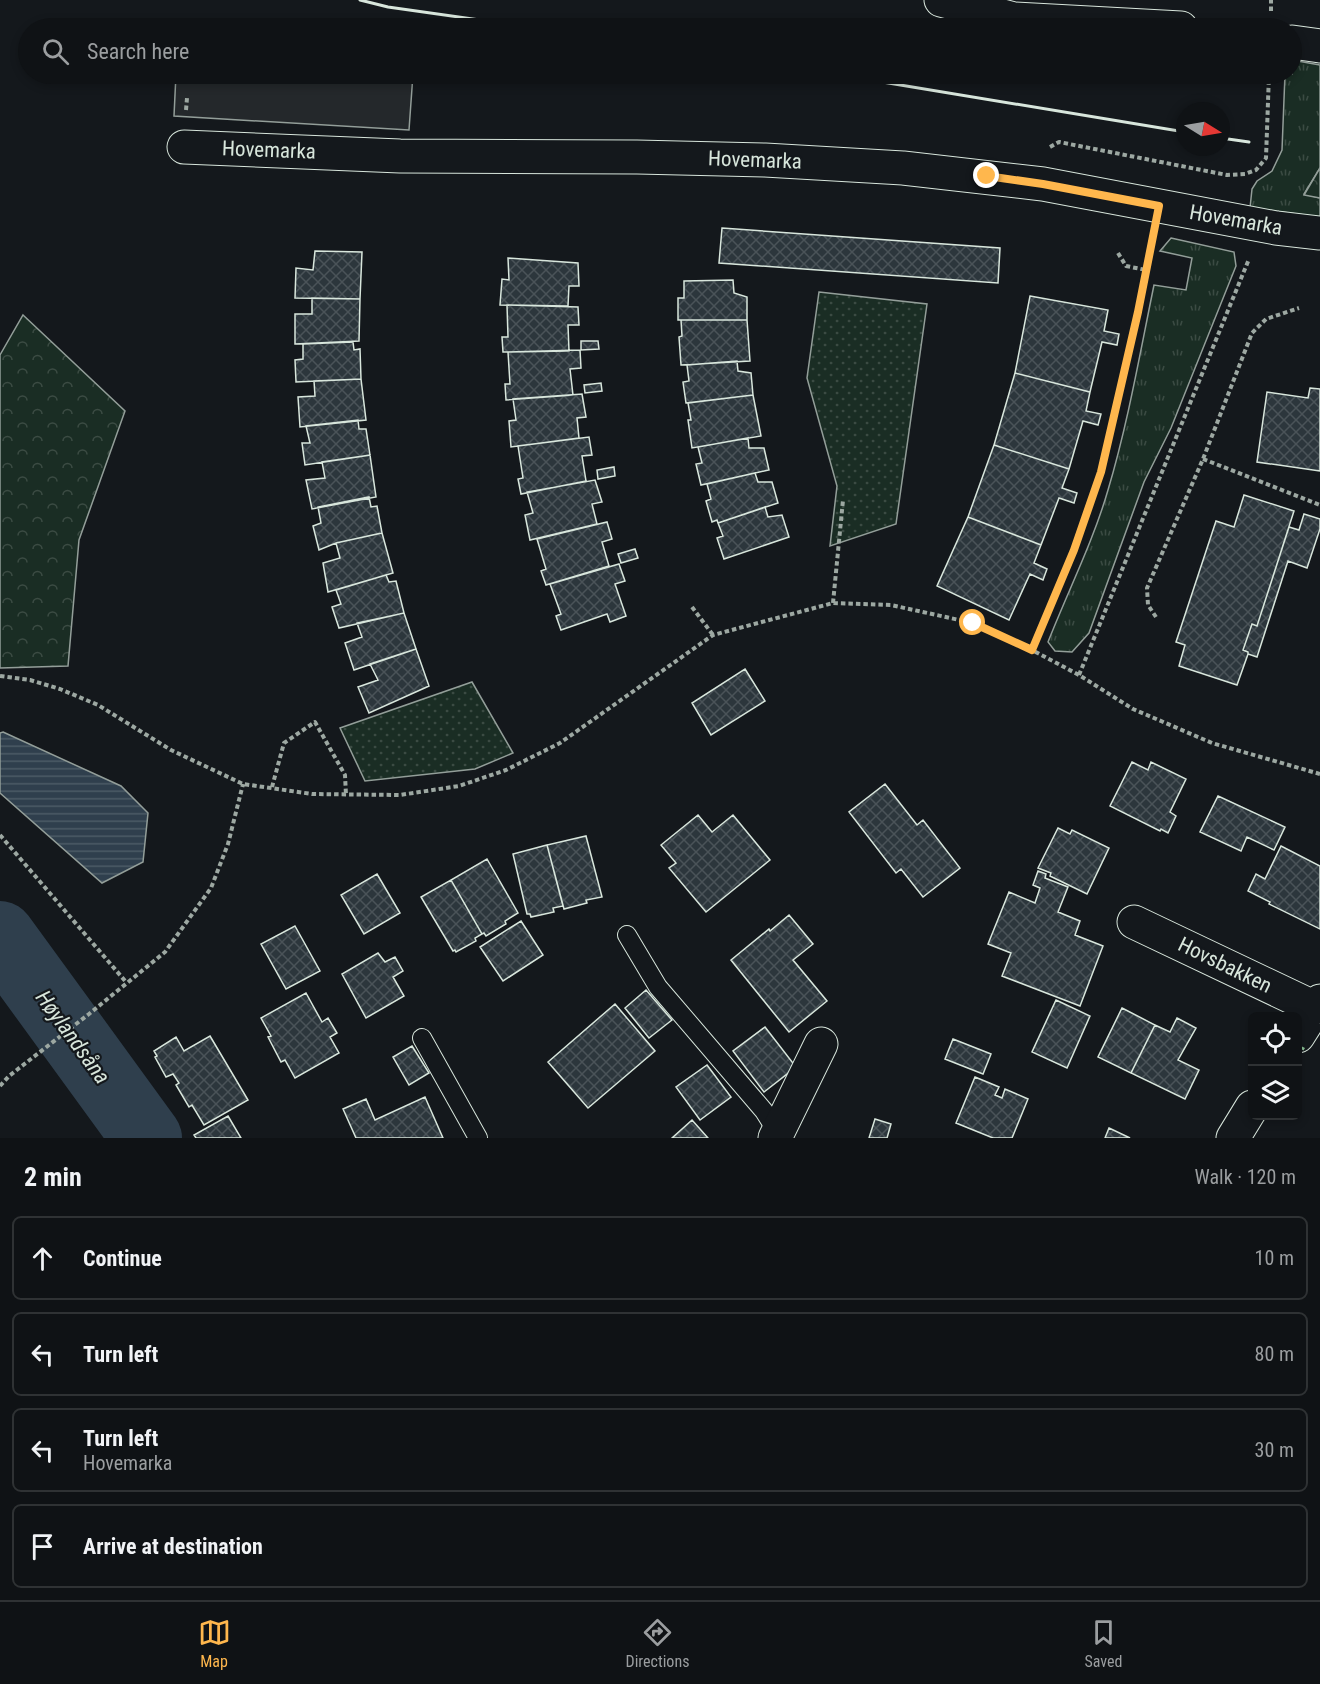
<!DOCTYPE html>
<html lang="en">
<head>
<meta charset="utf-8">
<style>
  body { margin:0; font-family:"Roboto Condensed",sans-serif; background:#181b1e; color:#f1f3f6 }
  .controls { position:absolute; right:18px; bottom:18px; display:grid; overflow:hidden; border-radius:9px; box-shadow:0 3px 9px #0003 }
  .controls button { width:54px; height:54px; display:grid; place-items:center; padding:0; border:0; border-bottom:2px solid #2f3234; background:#0f1215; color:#f1f3f6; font:30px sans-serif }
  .compass { position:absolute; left:1176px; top:102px; width:54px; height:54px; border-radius:50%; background:#0f1215; box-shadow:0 3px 9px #0003; rotate:101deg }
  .stop { position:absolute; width:18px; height:18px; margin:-14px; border:4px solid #ffb74d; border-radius:50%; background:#fff }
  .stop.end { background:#ffb74d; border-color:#fff; box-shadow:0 2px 6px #0008 }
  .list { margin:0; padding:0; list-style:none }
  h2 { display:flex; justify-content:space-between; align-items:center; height:78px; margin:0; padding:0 24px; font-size:26px }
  h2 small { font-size:20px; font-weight:400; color:#9b9ea0 }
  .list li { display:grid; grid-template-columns:39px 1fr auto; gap:18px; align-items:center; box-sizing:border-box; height:84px; margin:0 12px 12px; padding:0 12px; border:2px solid #2f3234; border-radius:9px }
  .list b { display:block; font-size:22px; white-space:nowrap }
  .list p { margin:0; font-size:20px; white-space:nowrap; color:#9b9ea0 }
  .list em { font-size:20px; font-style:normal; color:#9b9ea0 }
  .icon { flex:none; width:33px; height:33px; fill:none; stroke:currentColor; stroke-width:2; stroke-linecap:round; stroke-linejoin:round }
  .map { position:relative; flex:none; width:1320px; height:1138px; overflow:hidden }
  .search { position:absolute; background:#0f1215; box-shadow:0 3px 9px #0003; left:18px; right:18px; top:18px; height:66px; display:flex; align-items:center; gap:15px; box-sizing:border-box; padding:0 21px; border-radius:33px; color:#9b9ea0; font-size:22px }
  .sheet { height:462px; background:#0f1215 }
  nav { display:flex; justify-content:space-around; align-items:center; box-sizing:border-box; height:84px; border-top:2px solid #2f3234; background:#0f1215; font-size:16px; color:#9b9ea0 }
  nav a { display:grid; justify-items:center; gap:3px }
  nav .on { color:#ffb74d }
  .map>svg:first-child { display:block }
</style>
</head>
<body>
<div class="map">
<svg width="1320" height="1138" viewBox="0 0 1320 1138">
  <defs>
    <pattern id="grass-tufts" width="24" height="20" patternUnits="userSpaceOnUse" patternTransform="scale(1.5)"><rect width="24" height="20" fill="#1a2d24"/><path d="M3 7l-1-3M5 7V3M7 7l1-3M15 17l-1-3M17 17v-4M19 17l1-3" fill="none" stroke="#3b4b43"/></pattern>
    <pattern id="forest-crowns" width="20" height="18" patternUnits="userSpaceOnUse" patternTransform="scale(1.5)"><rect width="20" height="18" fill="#1a2d24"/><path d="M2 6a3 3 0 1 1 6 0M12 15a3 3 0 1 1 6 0" fill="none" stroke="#3b4b43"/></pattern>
    <pattern id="park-dots" width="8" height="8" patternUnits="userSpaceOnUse" patternTransform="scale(1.5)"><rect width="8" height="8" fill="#1a2d24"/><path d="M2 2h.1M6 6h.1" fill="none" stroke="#3b4b43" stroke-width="1.8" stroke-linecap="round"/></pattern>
    <pattern id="water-rules" width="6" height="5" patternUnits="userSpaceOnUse" patternTransform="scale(1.5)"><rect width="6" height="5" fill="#2f3f4d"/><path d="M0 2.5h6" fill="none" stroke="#4c5b66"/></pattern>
    <pattern id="building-cross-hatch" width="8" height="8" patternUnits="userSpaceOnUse" patternTransform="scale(1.5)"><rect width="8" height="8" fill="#2c363c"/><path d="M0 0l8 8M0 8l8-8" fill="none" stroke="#4a5358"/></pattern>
  </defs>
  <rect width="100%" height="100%" fill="#14181c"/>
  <path fill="url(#grass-tufts)" stroke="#939e99" stroke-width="1.5" d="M 1292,60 L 1320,65 L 1320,168 L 1304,194 L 1320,198 L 1320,217 L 1250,208 L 1252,189 L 1257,181 L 1272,171 L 1282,150 L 1285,74 L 1292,74 Z
    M 1171,238 L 1234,252 L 1236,266 L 1171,428 L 1144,482 L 1089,633 L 1072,652 L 1055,651 L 1048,642 C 1068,591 1093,542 1108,490 C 1128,423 1140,353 1154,285 L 1186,290 L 1192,258 L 1160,251 Z"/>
  <path fill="url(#forest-crowns)" stroke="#939e99" stroke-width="1.5" d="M 1320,168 L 1320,198 L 1304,195 Z
    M 23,315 L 125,411 L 79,540 L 68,666 L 0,668 L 0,355 Z"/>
  <path fill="url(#park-dots)" stroke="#939e99" stroke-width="1.5" d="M 819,292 L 927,304 L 896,524 L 830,546 L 837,486 L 807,378 Z
    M 472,682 L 513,753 L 475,769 L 365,781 L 340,728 Z"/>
  <path fill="#24282b" stroke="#939e99" stroke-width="1.5" d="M 176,74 L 413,74 L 409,130 L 174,116 Z"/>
  <path fill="url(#water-rules)" stroke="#939e99" stroke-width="1.5" d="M 3,732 L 121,786 L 148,813 L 143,862 L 102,883 L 0,793 L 0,733 Z"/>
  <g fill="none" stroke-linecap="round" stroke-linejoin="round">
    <path stroke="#2f3f4d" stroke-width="70" d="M 0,936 L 147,1138"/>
  </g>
  <path fill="url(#building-cross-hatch)" stroke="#d8e6dc" stroke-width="1.5" d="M 722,228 L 1000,248 L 998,283 L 719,263 Z
    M 315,251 L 362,252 L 360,299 L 295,298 L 296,268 L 313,270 Z
    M 508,258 L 578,263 L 579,286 L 569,286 L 568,306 L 500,305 L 502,279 L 509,280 Z
    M 733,280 L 734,293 L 747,297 L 747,320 L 678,320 L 678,298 L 684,298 L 684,281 Z
    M 1030,296 L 1108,310 L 1104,331 L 1119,334 L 1117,345 L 1102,342 L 1090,392 L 1015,373 Z
    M 312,298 L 360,299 L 359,341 L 295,344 L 295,314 L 312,314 Z
    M 507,305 L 578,307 L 579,325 L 568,325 L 569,351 L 503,352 L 502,337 L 508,337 Z
    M 681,320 L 747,320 L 750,361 L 681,365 L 679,337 L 682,336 Z
    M 581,341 L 598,341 L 599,349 L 581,350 Z
    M 353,342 L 354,350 L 360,349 L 361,379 L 296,382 L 295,360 L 303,359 L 303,344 Z
    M 580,350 L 581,368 L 570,369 L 573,395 L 506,400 L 505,384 L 510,384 L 508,352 Z
    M 737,361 L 738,371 L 751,373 L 753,395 L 686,403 L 683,382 L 689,381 L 687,365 Z
    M 1015,373 L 1090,392 L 1086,411 L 1101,414 L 1098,425 L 1083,421 L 1069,469 L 994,445 Z
    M 361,379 L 366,420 L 300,427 L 298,397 L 315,396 L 314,381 Z
    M 601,383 L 602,391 L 585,393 L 584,385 Z
    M 1310,388 L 1320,389 L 1320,471 L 1257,462 L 1267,392 L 1308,398 Z
    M 582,394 L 586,417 L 577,418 L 579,438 L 511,447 L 509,421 L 516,420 L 513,399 Z
    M 753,395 L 761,436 L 692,448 L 688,420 L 691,420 L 688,403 Z
    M 358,420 L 359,429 L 366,429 L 370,455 L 305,465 L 302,443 L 310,443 L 306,426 Z
    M 589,437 L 592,455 L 582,456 L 586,481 L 521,494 L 518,479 L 523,478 L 518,446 Z
    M 748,438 L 749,448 L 764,448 L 769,470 L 701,485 L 696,464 L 702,463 L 698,447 Z
    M 994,445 L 1069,469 L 1062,488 L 1077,493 L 1074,503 L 1059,498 L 1041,545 L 968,517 Z
    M 370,455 L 376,497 L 312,509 L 306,480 L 325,478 L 322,462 Z
    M 614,467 L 615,476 L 598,479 L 597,470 Z
    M 755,473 L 758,482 L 772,482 L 778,503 L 718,523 L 717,520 L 712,522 L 706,501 L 711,499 L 707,484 Z
    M 595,480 L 602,502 L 592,504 L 597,524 L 530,540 L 525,515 L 533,513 L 527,492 Z
    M 1244,495 L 1294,511 L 1257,626 L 1252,624 L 1243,650 L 1248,652 L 1248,654 L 1237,685 L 1179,666 L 1185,645 L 1176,642 L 1216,521 L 1234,527 Z
    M 369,497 L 371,507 L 377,506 L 382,533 L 336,543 L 319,550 L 313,526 L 321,523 L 318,507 Z
    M 765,507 L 768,517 L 782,515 L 789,537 L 724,559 L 717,538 L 723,536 L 718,523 Z
    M 1304,514 L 1320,519 L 1320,529 L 1307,568 L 1288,561 L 1257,657 L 1248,654 L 1248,652 L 1243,650 L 1252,624 L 1257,626 L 1289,527 L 1299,530 Z
    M 968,517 L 1041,545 L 1034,563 L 1047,569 L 1043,580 L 1030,574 L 1009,620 L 937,586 Z
    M 607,522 L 612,539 L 602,542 L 609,566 L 546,585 L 541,571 L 546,569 L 537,539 Z
    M 382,533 L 393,573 L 328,592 L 323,563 L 340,558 L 336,543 Z
    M 635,549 L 638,558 L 621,563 L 618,554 Z
    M 619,564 L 625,581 L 615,584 L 626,616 L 610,622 L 607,614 L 561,630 L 556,616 L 561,614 L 550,584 Z
    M 386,575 L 389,582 L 396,581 L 404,613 L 339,628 L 332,607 L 341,604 L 336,590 Z
    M 404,613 L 416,649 L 354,670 L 345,643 L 362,637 L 357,623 Z
    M 416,649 L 429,686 L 369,713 L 358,687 L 378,680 L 370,664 Z
    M 745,669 L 765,701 L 711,735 L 692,703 Z
    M 1132,762 L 1148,770 L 1151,762 L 1186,779 L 1170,812 L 1176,816 L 1168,833 L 1161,829 L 1160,831 L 1110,806 Z
    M 885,784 L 917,825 L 923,820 L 960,868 L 923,897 L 901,869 L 896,873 L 849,812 Z
    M 1218,796 L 1285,827 L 1274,850 L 1247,837 L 1241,851 L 1200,832 Z
    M 698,815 L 712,832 L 733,815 L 770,860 L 706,912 L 669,868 L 676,863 L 661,845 Z
    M 1058,828 L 1070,834 L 1072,830 L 1109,848 L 1087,894 L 1050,876 L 1051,873 L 1038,868 Z
    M 586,836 L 602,897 L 586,900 L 587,903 L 564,909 L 547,845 Z
    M 547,845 L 563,906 L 553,908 L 554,912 L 531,917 L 530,914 L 527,914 L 513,854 Z
    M 1281,846 L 1320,866 L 1320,929 L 1269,904 L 1270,902 L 1248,891 L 1256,874 L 1265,879 Z
    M 487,859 L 518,913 L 505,921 L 506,924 L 486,936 L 484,933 L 482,934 L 451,880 Z
    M 1038,871 L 1046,874 L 1045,878 L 1068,887 L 1058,912 L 1080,921 L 1075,935 L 1103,946 L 1080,1006 L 1002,976 L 1011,953 L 988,944 L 1009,892 L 1035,903 L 1040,888 L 1033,885 Z
    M 377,874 L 400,913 L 364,934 L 341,895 Z
    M 451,880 L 482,934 L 475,938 L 476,941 L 456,952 L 455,950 L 453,951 L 421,897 Z
    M 789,915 L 813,944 L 793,960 L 827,1001 L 789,1032 L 731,960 L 769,929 L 770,931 Z
    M 521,921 L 543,955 L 503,981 L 480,947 Z
    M 295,926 L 320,971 L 286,989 L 261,944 Z
    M 378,953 L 385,962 L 395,957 L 403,971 L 393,977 L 404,996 L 366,1018 L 342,974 Z
    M 646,990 L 672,1020 L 649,1038 L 625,1008 Z
    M 306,993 L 322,1022 L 328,1018 L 337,1033 L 330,1037 L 339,1053 L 295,1078 L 285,1060 L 281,1062 L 268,1037 L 271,1036 L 261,1018 Z
    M 1056,1000 L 1090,1016 L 1067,1068 L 1032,1052 Z
    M 615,1004 L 655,1051 L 588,1108 L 548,1062 Z
    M 1122,1008 L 1155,1025 L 1131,1073 L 1098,1057 Z
    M 1177,1018 L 1196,1028 L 1178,1060 L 1199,1070 L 1185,1099 L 1131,1073 L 1155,1025 L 1170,1032 Z
    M 765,1027 L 796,1067 L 764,1092 L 733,1051 Z
    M 210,1036 L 248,1100 L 204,1125 L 192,1105 L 189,1107 L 176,1085 L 179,1083 L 173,1074 L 166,1077 L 155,1057 L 157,1056 L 154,1051 L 176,1037 L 184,1051 Z
    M 953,1039 L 991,1054 L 983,1074 L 945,1059 Z
    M 412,1046 L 429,1073 L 409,1085 L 393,1057 Z
    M 707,1065 L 731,1097 L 700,1120 L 676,1087 Z
    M 975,1077 L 999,1087 L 995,1095 L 1002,1098 L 1005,1089 L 1028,1099 L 1012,1138 L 993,1138 L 956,1123 Z
    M 425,1097 L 443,1138 L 356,1138 L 343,1109 L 366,1099 L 375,1120 Z
    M 228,1116 L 241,1138 L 196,1138 L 194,1135 Z
    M 875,1119 L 891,1124 L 887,1138 L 869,1138 Z
    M 692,1120 L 708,1138 L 672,1138 Z
    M 1109,1128 L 1130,1138 L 1105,1138 Z"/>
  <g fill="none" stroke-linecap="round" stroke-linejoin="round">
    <g stroke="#d8e6dc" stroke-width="20">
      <path id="service" d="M 627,935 L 658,987 L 764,1111 L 778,1133
        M 422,1038 L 478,1138"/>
    </g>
    <g stroke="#d8e6dc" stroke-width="35">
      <path id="minor" d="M 184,147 L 400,156 L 637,157 L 765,160 L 903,168 L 1043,184 L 1276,228 L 1320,233
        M 1134,922 L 1315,1008
        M 1298,1036 L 1320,1001
        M 775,1138 L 821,1044
        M 1233,1138 L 1252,1107"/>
    </g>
    <g stroke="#d8e6dc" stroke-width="35">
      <path id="trunk" d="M 941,0 L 1014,19 L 1181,28
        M 1292,42 L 1320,46"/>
    </g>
    <path stroke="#9da8a2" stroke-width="4" stroke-dasharray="4.5 3" stroke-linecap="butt" d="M 1271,11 L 1271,0
      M 186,110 L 187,98
      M 1050,147 L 1059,142 L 1227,175 L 1245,174 L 1256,170 L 1266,158 L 1269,74
      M 1118,253 L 1126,266 L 1146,270
      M 1203,459 L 1320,505
      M 833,603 L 843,500
      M 692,607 L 713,635
      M 1156,617 L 1148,605 L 1147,588 L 1203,459 L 1252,333 L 1266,319 L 1299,308
      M 1032,650 C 1057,592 1083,533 1101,472 C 1122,396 1135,318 1153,241
      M 1079,675 L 1249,259
      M 0,676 L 30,680 L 60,689 L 98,705 L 171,750 L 243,784 L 312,794 L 400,795 L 459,786 L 506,770 L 560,743 L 713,635 L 833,603 L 891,605 L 973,623 L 1032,650 L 1079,675 L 1133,709 L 1212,743 L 1320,774
      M 272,787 L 284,743 L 315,722 L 345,775 L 346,795
      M 0,835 L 126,982
      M 0,1086 L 9,1076 L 89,1014 L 165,952 L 211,888 L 228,844 L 243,784"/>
    <use href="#service" stroke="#14181c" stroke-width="18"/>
    <use href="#minor" stroke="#14181c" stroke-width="33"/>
    <use href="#trunk" stroke="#14181c" stroke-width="33"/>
    <path stroke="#8ac095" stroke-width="4.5" stroke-dasharray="3 4.5" stroke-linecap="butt" d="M 1298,1056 L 1303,1047"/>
    <path stroke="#d8e6dc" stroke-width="3" d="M 360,0 L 388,7 L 536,28
      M 834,74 L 1185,132
      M 1221,138 L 1249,142"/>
  </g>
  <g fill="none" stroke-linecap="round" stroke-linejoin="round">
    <path stroke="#ffb74d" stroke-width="8" d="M 973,623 L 1032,650 L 1074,550 L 1101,472 L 1138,312 L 1159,206 L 1043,184 L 987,176"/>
  </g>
  <g text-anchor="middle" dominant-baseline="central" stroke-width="4.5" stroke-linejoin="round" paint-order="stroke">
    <g font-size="21" fill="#d8e6dc" stroke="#14181c">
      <text transform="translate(269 150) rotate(2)">Hovemarka</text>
      <text transform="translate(755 160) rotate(2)">Hovemarka</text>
      <text transform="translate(1236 220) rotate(10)">Hovemarka</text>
      <text transform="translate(1225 965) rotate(26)">Hovsbakken</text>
    </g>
    <g font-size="22" font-style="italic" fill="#d8e6dc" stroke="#14181c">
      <text transform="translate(73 1037) rotate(54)">Høylandsåna</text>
    </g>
  </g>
</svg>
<div class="controls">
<button><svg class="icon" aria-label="locate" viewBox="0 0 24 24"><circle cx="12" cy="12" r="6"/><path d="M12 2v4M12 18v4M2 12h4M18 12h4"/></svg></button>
<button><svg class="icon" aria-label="layers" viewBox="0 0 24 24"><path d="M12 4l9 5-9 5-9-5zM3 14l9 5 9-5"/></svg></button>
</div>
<svg class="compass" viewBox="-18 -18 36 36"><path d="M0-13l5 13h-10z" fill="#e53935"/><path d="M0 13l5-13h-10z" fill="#9b9ea0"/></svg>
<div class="stop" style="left:973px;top:623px"></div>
<div class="stop end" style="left:987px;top:176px"></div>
<div class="search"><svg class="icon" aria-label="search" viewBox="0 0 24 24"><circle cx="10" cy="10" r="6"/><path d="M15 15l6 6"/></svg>Search here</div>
</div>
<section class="sheet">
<h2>2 min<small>Walk · 120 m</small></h2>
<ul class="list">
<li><svg class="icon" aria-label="ahead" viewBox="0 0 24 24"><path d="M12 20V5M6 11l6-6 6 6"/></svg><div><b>Continue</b></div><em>10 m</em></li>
<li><svg class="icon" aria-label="left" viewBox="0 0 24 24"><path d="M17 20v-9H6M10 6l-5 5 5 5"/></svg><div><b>Turn left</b></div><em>80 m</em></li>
<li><svg class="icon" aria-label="left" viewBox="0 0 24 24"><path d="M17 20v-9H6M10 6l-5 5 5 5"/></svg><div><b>Turn left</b><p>Hovemarka</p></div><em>30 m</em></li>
<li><svg class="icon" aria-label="arrive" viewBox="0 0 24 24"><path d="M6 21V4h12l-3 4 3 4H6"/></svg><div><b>Arrive at destination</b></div></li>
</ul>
</section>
<nav>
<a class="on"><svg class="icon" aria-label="map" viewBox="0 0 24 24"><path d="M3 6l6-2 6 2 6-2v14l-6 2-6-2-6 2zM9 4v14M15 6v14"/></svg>Map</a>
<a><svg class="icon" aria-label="directions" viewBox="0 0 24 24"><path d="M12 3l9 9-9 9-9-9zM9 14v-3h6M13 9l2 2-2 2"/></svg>Directions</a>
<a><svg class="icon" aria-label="saved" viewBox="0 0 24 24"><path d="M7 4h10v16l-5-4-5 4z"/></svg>Saved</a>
</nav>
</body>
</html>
